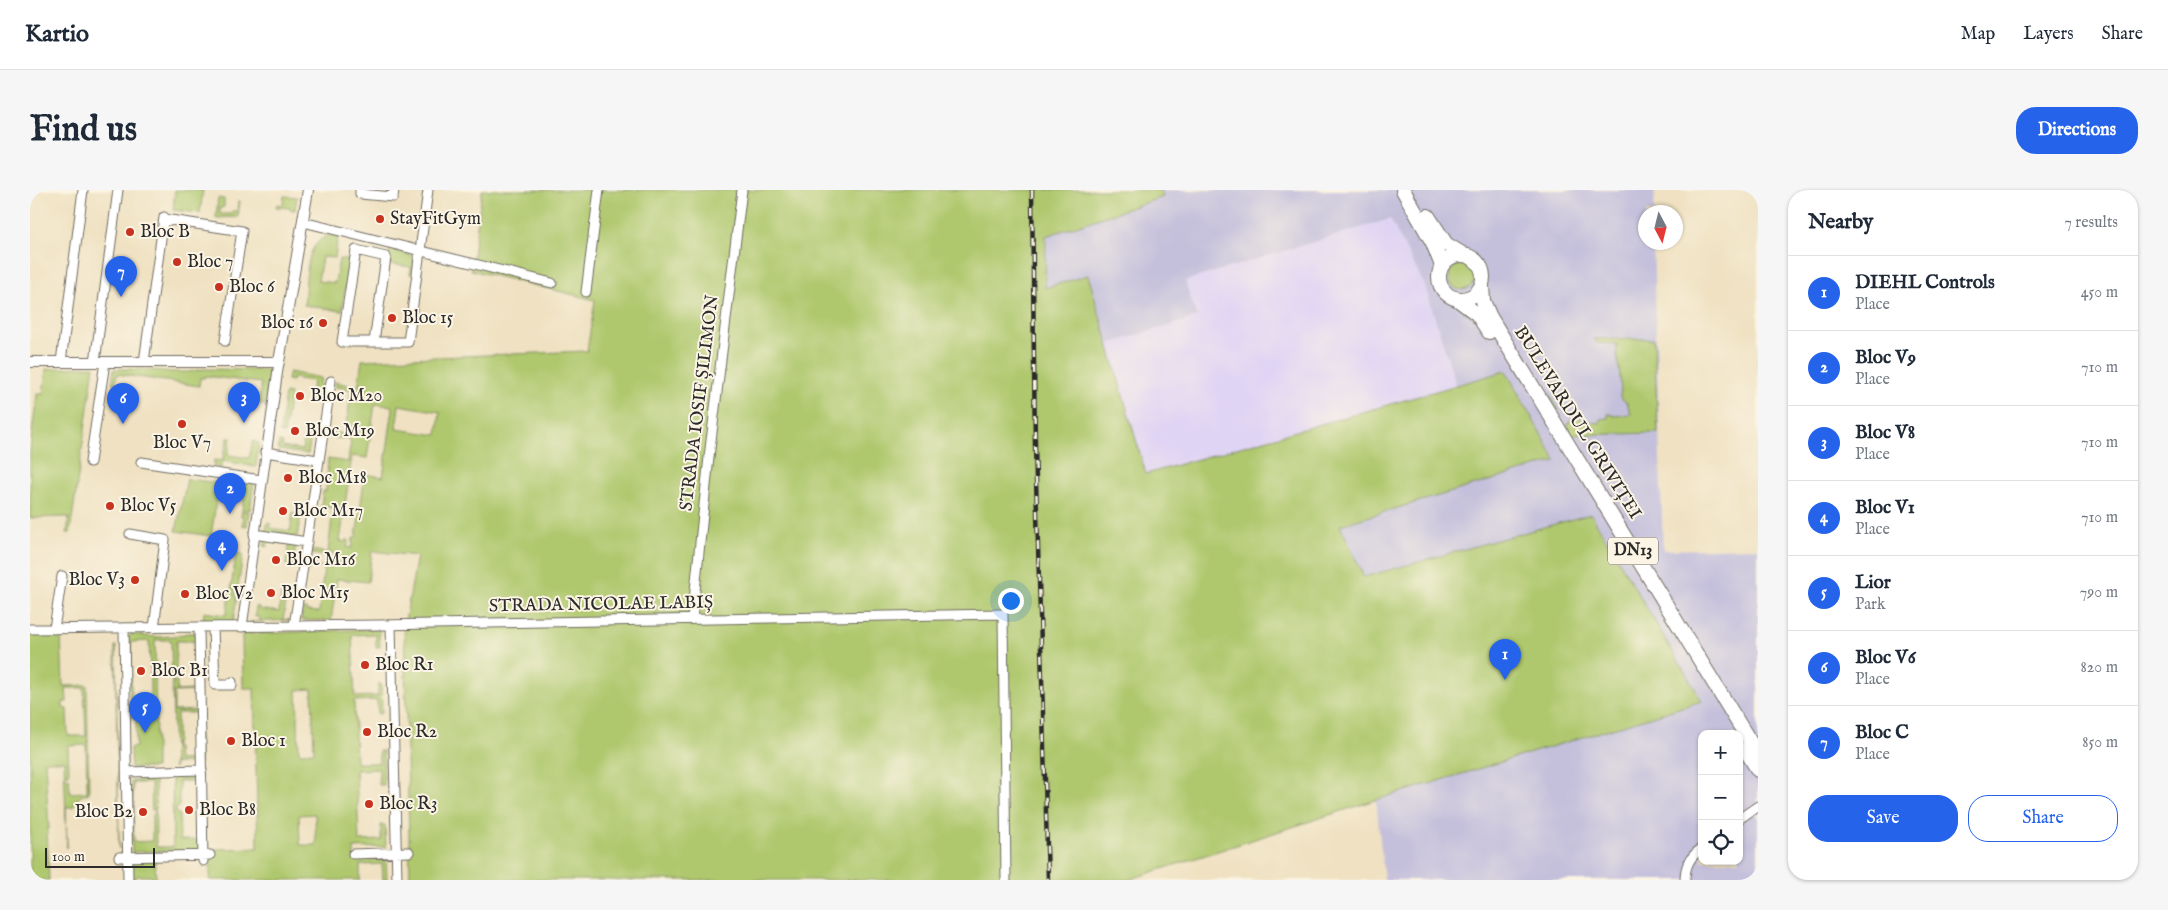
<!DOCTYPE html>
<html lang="en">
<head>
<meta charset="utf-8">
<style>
  body { margin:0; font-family:"IM FELL English",serif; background:#f6f6f7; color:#1f2937 }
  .controls { position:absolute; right:15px; bottom:15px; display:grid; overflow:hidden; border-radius:10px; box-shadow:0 1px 4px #0004 }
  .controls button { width:45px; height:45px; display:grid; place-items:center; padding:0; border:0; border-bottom:1px solid #e0e1e3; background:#fff; color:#1f2937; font:25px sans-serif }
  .compass { position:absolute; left:1608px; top:15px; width:45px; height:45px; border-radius:50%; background:#fff; box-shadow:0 1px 4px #0004; rotate:173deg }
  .scale { position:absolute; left:15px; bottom:12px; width:110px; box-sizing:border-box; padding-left:5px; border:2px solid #2b2b2b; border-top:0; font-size:14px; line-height:18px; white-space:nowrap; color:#2b2b2b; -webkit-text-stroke:4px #fcf5e5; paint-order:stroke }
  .you { position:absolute; left:980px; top:410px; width:18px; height:18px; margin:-12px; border:4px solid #fff; border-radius:50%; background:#1a73e8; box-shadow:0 0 0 8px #1a73e833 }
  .badge { display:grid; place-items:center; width:32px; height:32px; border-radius:50%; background:#2563eb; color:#fff; font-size:16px; font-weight:700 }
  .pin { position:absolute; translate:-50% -41px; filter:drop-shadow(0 1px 2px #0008) }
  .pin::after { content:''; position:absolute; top:26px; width:18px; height:15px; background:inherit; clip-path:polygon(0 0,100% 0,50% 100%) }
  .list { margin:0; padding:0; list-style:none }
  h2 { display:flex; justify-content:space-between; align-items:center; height:65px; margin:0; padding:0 20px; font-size:21px }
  h2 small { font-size:16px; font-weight:400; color:#747a83 }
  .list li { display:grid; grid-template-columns:32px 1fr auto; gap:15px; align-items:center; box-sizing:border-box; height:75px; padding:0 20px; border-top:1px solid #e0e1e3 }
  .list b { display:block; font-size:19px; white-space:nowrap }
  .list p { margin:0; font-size:16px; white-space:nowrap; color:#747a83 }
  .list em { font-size:16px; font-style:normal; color:#747a83 }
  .actions { display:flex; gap:10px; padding:15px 20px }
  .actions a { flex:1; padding:11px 0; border:1px solid #2563eb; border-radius:20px; text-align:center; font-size:18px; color:#2563eb }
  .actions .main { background:#2563eb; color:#fff }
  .icon { flex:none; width:28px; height:28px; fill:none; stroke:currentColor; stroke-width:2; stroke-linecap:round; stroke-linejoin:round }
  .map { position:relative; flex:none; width:1728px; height:690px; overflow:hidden; border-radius:20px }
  header { display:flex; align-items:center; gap:30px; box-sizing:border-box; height:70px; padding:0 25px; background:#fff; border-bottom:1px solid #e0e1e3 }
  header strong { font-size:24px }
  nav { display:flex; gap:28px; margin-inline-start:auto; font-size:18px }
  .intro { display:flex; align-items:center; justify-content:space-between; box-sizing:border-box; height:120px; padding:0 30px }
  h1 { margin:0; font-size:35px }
  .button { padding:12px 22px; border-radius:20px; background:#2563eb; color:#fff; font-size:18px; font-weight:700 }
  main { display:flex; gap:30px; padding:0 30px }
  aside { flex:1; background:#fff; border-radius:20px; box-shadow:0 1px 4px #0004 }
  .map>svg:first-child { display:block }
</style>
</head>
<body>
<header>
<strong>Kartio</strong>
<nav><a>Map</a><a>Layers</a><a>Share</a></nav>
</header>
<div class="intro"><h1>Find us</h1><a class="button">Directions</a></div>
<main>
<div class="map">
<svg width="1728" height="690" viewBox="0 0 1728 690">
  <rect width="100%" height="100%" fill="#fcf5e5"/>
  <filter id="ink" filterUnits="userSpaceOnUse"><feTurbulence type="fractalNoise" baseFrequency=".02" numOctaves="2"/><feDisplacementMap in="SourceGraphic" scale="10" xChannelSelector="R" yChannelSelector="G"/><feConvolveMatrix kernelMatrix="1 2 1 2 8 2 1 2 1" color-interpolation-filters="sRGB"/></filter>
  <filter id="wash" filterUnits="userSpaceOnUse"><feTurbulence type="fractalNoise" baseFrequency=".0096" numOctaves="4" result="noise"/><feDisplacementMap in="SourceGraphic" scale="20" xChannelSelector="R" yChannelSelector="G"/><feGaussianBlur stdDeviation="1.12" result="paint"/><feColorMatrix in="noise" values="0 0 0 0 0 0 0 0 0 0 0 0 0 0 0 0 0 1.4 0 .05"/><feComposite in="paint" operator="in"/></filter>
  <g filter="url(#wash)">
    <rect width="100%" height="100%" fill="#efe1c1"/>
    <path fill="#e0d4f4" d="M 1360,29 L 1395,96 L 1426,195 L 1116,284 L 1078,154 L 1167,127 L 1155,91 Z"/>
    <path fill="#c4c0db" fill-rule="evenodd" d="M 1130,0 L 1625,0 L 1624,22 L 1616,22 L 1616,52 L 1623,53 L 1633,360 L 1728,358 L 1728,690 L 1354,690 L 1346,610 L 1420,588 L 1343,385 L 1334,387 L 1310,335 L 1525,271 L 1476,181 L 1426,195 L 1395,96 L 1360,29 L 1155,91 L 1167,127 L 1078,154 L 1058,85 L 1015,98 L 1016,46 L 1132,7 ZM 1672,544 L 1709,544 L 1709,671 L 1672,671 Z"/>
    <path fill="#afc86d" stroke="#6d7a4c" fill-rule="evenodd" d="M 145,0 L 173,0 L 170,23 L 143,20 Z
      M 452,0 L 1130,0 L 1133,7 L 1016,46 L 1015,98 L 1058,85 L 1116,284 L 1476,181 L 1526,271 L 1310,335 L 1334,387 L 1561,324 L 1672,511 L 1346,610 L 1098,690 L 380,690 L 374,437 L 387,366 L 342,361 L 338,392 L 307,389 L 301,431 L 271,430 L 273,418 L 276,419 L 276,421 L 289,422 L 294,378 L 282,376 L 282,378 L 279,378 L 279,375 L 302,378 L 304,364 L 300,363 L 298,366 L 281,364 L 281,360 L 298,363 L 303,318 L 291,316 L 293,301 L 296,301 L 298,269 L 318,272 L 321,250 L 298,247 L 299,242 L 316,244 L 321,199 L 305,197 L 306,192 L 328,197 L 332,170 L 557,161 L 565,110 L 441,80 ZM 345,214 L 362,216 L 363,219 L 353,287 L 335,284 L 326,348 L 323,348 L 322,358 L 317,357 L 319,350 L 316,350 L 315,352 L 310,351 L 322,266 L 337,268 ZM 369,215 L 410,222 L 407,245 L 366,239 Z
      M 254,6 L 267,7 L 265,20 L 260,20 L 260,18 L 246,17 L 247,14 L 253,15 Z
      M 188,8 L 194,9 L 194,17 L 190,18 L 190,24 L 202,24 L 202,21 L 208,21 L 208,11 L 210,11 L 208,27 L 186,28 Z
      M 300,45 L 308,46 L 305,68 L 292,67 L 288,91 L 305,93 L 309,69 L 319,70 L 312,121 L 274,115 C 277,92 273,52 300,45 Z
      M 360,59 L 384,66 L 383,85 L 380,84 L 381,77 L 359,74 L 356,84 Z
      M1419 87a13 13 0 1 1 26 0a13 13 0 1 1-26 0Z
      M 1564,149 L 1624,149 L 1628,243 L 1540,245 L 1536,242 L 1539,231 L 1545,227 L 1550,227 L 1551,231 L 1570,233 L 1570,229 L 1578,228 L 1578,224 L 1585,226 L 1601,224 L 1597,213 L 1590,207 C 1593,189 1586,172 1587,154 L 1567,153 Z
      M 1489,164 L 1498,171 L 1529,220 L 1527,222 L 1523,222 Z
      M 64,176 L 40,343 L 37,343 L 39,327 L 0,328 L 0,260 L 7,204 L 13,204 L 16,179 Z
      M 84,179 L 112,179 L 142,182 L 158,182 L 173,179 L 239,180 L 235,215 L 229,214 L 231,193 L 175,186 L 174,188 L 170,188 L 169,196 L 87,184 L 85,194 L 82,193 Z
      M 259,182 L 291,188 L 288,210 L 280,209 L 283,191 L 263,188 L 262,191 L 257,190 Z
      M 255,203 L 260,204 L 254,244 L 250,243 Z
      M 275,244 L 281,245 L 278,264 L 248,260 L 249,252 L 253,253 L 252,257 L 272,260 Z
      M 198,248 L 201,248 L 198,265 L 219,268 L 223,251 L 229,253 L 226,277 L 193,271 L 191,278 L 184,276 L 184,270 L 192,271 Z
      M 193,287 L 224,292 L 220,320 L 215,319 L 214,321 L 219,322 L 217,336 L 212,335 L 214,327 L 211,326 L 216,297 L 192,293 Z
      M 157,289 L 189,293 L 181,346 L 146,341 Z
      M 263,323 L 271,325 L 267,347 L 236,343 L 237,333 L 241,334 L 240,338 L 260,341 Z
      M 235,348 L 266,353 L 263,373 L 267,374 L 267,377 L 256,375 L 259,354 L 238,351 L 237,357 L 234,356 Z
      M 201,362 L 213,364 L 208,398 L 201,397 L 206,366 L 201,365 Z
      M 201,398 L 206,399 L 205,406 L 207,406 L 203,433 L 173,433 L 174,422 L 196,425 Z
      M 251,405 L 257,406 L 253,430 L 260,430 L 220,432 L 230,431 L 230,427 L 225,427 L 226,416 L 229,417 L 229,419 L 249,422 Z
      M 349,439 L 350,457 L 346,457 L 346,444 L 322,445 L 325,507 L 348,506 L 348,494 L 351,494 L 352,523 L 348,524 L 347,510 L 324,511 L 326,573 L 349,573 L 349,561 L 353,561 L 354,595 L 349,595 L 349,579 L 326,580 L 329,651 L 351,650 L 351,635 L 355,635 L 356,657 L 324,658 L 324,670 L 356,669 L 357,690 L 353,690 L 352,674 L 330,675 L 330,690 L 180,690 L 180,659 L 228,658 L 224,498 L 213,498 L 212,444 ZM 282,499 L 284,562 L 269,563 L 267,500 ZM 285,624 L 286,655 L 270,655 L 269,625 Z
      M 158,443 L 167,443 L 168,487 L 165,487 L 165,451 L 146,451 L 146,487 L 143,488 L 143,492 L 147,492 L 147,501 L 165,500 L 165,491 L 168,491 L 168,501 L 144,502 L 144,521 L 169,520 L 169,552 L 166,552 L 166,523 L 147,523 L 147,552 L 145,553 L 145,558 L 147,558 L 148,570 L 166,569 L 166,556 L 169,556 L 170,573 L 145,573 L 144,578 L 141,450 L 125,450 L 126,578 L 101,578 L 100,558 L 106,557 L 106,529 L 100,528 L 99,483 L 101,483 L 102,511 L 120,510 L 120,482 L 123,482 L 124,479 L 120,479 L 119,451 L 101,452 L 101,479 L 99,479 L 98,447 L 101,444 L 123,447 L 145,446 Z
      M 0,445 L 31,445 L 33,496 L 57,495 L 59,603 L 49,607 L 43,617 L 36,617 L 37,658 L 34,571 L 15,571 L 19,639 L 17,639 L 19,690 L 0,690 ZM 36,498 L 54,498 L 56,546 L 38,546 L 37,519 L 33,518 L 33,512 L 37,512 ZM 56,555 L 57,602 L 40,603 L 39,588 L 36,588 L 35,584 L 39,584 L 38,556 Z
      M 85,456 L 86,456 L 89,659 Z
      M 125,583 L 126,657 L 143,657 L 142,583 L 145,584 L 146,588 L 170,587 L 168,591 L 149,591 L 149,617 L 146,618 L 146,623 L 149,624 L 150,650 L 168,650 L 171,660 L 102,662 L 101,624 L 103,624 L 104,652 L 122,651 L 122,625 L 125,624 L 125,620 L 122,620 L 121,593 L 103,593 L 103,620 L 101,620 L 101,591 L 124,590 Z
      M 125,670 L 126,690 L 123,690 L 123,686 L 106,686 L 105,690 L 102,690 L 102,671 Z"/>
  </g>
  <g filter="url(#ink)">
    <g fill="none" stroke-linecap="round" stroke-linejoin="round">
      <g stroke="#706b60" stroke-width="11">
        <path id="minor" d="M 330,0 L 330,4 L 363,7 L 364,0
          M 134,29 L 212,41 L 195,151
          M 273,32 L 522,93
          M 556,102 L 569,0
          M 344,152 L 356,67 L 326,60 L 312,152 L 378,152 L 398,0
          M 31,172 L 53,0
          M 65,172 L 88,0
          M 114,172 L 134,27
          M 235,262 L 288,270
          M 60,272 L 75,172
          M 111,272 L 231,290
          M 100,344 L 135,350 L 124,438
          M 224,344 L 277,352
          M 662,429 L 679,267 L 712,0
          M 361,435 L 367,690
          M 264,436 L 301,191
          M 169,437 L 173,671
          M 183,437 L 185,495 L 202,495 L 202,492
          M 212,437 L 249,172
          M 94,438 L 98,690
          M 0,439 L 349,435 L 973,424 L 976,690
          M 24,439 L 32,386
          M 97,582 L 172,580
          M 1709,629 L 1728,616
          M 323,664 L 379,662
          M 89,667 L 180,665
          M 1655,690 C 1655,675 1660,667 1672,658"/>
      </g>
      <g stroke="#706b60" stroke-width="12">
        <path id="tertiary" d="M 0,172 L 249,172 L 278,0"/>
      </g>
      <g stroke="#706b60" stroke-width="16">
        <path id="primary" d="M 1373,0 L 1403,53 L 1412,76
          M 1398,26 L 1416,54 L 1434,65
          M1409 87a22 22 0 1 1 44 0a22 22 0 1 1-44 0Z
          M 1452,96 L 1453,111 L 1460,127 L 1728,565
          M 1427,109 L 1447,124 L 1459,142
          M 1715,559 L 1728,580"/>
      </g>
      <use href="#minor" stroke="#fff" stroke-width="9"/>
      <use href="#tertiary" stroke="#fff" stroke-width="10"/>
      <use href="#primary" stroke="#fff" stroke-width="14"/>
      <g stroke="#2b2b2b" stroke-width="4.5">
        <path id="rail" d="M 1002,0 L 1005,256 L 1018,690"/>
      </g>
      <use href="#rail" stroke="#fcf5e5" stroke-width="2.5" stroke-dasharray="8" stroke-linecap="butt"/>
    </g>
  </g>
  <g fill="#c8321e" stroke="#fcf5e5" stroke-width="2">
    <circle cx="350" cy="29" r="5"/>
    <circle cx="100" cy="42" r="5"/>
    <circle cx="147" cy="72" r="5"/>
    <circle cx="189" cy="97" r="5"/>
    <circle cx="362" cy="128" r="5"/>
    <circle cx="293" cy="133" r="5"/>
    <circle cx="270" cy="206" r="5"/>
    <circle cx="152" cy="234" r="5"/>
    <circle cx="265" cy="241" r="5"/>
    <circle cx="258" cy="288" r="5"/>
    <circle cx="80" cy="316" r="5"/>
    <circle cx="253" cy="321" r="5"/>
    <circle cx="246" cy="370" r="5"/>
    <circle cx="105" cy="390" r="5"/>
    <circle cx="241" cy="403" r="5"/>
    <circle cx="155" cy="404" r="5"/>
    <circle cx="335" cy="475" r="5"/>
    <circle cx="111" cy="481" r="5"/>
    <circle cx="337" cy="542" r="5"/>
    <circle cx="201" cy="551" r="5"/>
    <circle cx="339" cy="614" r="5"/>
    <circle cx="159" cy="620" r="5"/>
    <circle cx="113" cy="622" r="5"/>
  </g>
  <g text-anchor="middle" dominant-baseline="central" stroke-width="4" stroke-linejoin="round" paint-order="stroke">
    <rect fill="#fcf5e5" stroke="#6a6863" stroke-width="1" x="1578" y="347.5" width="50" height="27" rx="4"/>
    <g font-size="16" font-weight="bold" fill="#2b2b2b">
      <text x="1603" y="361">DN13</text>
    </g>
    <g font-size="18" fill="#2b2b2b" stroke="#fcf5e5" text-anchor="start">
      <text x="360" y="29">StayFitGym</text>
      <text x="110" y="42">Bloc B</text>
      <text x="157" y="72">Bloc 7</text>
      <text x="199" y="97">Bloc 6</text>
      <text x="372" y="128">Bloc 15</text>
      <text x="283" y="133" text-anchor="end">Bloc 16</text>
      <text x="280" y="206">Bloc M20</text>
      <text x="275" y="241">Bloc M19</text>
      <text x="152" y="253" text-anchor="middle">Bloc V7</text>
      <text x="268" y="288">Bloc M18</text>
      <text x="90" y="316">Bloc V5</text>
      <text x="263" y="321">Bloc M17</text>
      <text x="256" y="370">Bloc M16</text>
      <text x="95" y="390" text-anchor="end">Bloc V3</text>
      <text x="251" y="403">Bloc M15</text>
      <text x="165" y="404">Bloc V2</text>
      <text x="345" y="475">Bloc R1</text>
      <text x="121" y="481">Bloc B1</text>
      <text x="347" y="542">Bloc R2</text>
      <text x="211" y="551">Bloc 1</text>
      <text x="349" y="614">Bloc R3</text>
      <text x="169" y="620">Bloc B8</text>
      <text x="103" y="622" text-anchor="end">Bloc B2</text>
    </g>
    <g font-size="18" fill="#2b2b2b" stroke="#fcf5e5">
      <text transform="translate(670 213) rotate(-83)">STRADA IOSIF ȘILIMON</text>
      <text transform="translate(1547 233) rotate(58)">BULEVARDUL GRIVIȚEI</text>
      <text transform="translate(571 415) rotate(-1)">STRADA NICOLAE LABIȘ</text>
    </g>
  </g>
</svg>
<div class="controls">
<button>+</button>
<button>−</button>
<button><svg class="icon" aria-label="locate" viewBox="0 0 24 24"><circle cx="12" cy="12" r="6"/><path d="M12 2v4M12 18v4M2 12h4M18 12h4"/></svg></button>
</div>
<svg class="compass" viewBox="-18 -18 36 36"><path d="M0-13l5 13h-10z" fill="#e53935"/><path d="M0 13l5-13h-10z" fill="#747a83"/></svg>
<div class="scale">100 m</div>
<div class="you"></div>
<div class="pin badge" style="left:1475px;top:490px">1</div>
<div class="pin badge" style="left:200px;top:324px">2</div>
<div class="pin badge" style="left:214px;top:233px">3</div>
<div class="pin badge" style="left:192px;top:381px">4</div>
<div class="pin badge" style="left:115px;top:543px">5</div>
<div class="pin badge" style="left:93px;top:234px">6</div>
<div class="pin badge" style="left:91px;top:107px">7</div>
</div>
<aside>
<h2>Nearby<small>7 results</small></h2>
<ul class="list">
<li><span class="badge">1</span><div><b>DIEHL Controls</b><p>Place</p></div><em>450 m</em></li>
<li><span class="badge">2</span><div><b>Bloc V9</b><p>Place</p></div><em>710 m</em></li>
<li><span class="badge">3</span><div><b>Bloc V8</b><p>Place</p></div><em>710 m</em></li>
<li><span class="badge">4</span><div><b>Bloc V1</b><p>Place</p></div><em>710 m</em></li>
<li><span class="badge">5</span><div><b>Lior</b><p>Park</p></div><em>790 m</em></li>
<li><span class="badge">6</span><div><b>Bloc V6</b><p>Place</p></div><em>820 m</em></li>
<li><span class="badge">7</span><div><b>Bloc C</b><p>Place</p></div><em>850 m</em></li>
</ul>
<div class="actions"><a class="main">Save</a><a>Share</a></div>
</aside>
</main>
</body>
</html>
